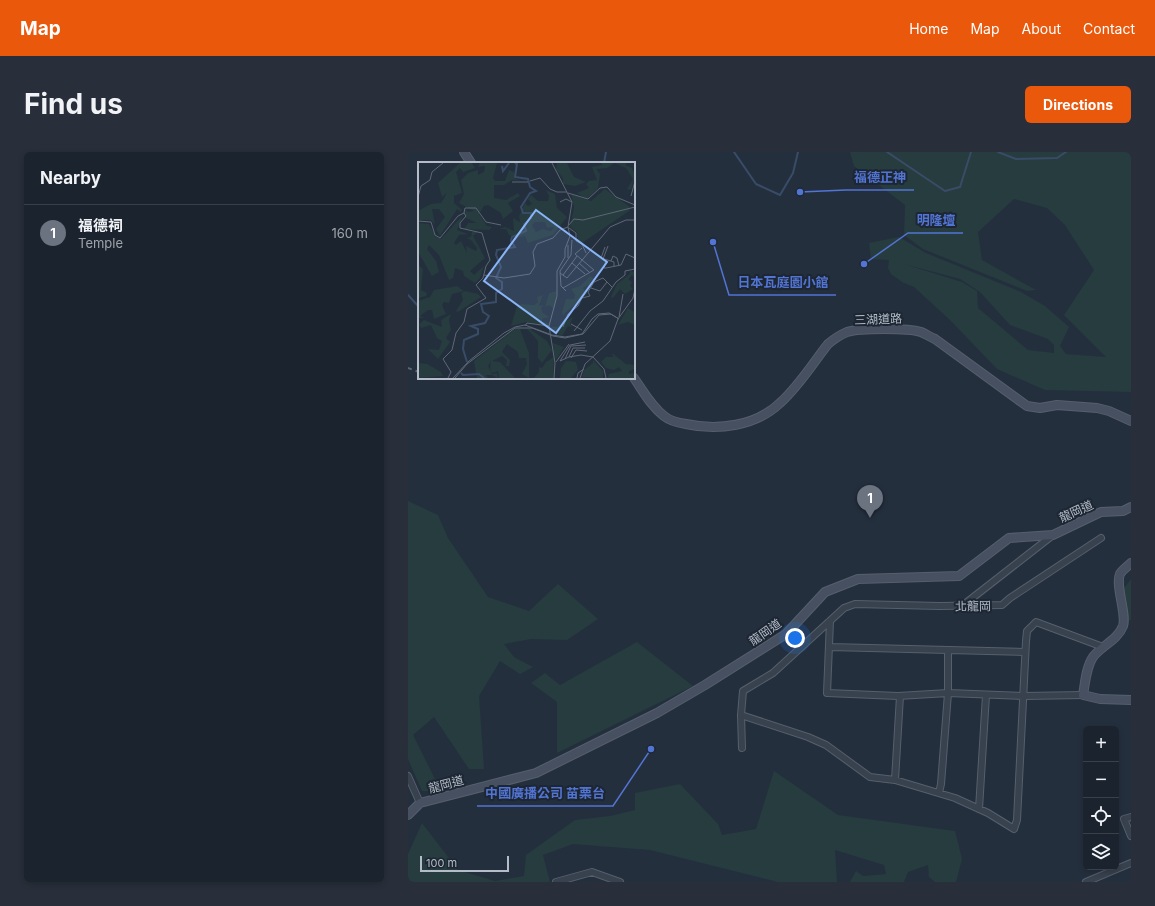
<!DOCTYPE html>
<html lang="en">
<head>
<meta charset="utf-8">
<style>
  body { margin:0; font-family:Inter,"Noto Sans TC",sans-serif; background:#282f3a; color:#f1f3f6 }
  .controls { position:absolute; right:12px; bottom:12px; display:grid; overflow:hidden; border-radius:6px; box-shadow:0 2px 6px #0003 }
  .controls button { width:36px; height:36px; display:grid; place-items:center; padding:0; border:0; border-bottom:1px solid #39404a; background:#1b232e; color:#f1f3f6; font:20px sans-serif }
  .scale { position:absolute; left:12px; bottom:10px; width:89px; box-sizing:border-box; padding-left:4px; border:2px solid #b4bcc9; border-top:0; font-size:11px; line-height:14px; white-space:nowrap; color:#b4bcc9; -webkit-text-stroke:3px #1d2633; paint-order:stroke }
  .you { position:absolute; left:387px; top:486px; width:14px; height:14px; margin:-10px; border:3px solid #fff; border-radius:50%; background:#1a73e8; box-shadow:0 0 0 6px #1a73e833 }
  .badge { display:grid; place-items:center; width:26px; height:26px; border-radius:50%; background:#ea580c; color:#fff; font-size:13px; font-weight:700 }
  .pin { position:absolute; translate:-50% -33px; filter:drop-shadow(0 1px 2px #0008) }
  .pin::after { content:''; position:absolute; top:21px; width:14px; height:12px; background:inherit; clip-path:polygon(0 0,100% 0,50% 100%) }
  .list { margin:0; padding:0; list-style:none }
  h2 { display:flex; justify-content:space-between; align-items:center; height:52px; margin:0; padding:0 16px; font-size:17px }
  h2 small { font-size:13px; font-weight:400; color:#a0a4aa }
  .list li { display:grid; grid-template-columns:26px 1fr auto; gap:12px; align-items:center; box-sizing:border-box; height:56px; padding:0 16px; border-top:1px solid #39404a }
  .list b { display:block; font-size:15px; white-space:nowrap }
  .list p { margin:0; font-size:13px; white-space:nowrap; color:#a0a4aa }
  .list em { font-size:13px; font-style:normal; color:#a0a4aa }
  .icon { flex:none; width:22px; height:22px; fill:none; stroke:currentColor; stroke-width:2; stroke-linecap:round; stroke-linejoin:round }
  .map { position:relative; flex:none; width:723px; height:730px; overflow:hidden; border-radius:6px }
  header { display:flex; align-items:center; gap:24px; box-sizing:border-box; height:56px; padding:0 20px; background:#ea580c; color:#fff }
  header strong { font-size:19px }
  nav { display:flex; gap:22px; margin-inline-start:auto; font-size:14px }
  .intro { display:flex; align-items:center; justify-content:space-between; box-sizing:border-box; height:96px; padding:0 24px }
  h1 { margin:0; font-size:28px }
  .button { padding:10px 18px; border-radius:6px; background:#ea580c; color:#fff; font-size:14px; font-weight:700 }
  main { display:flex; gap:24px; padding:0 24px }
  aside { flex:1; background:#1b232e; border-radius:6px; box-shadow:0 2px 6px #0003 }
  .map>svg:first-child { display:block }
</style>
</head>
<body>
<header>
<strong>Map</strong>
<nav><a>Home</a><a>Map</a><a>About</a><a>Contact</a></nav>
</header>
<div class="intro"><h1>Find us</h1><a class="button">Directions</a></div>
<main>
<aside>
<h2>Nearby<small></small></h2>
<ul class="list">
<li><span class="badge" style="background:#6b7280">1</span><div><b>福德祠</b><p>Temple</p></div><em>160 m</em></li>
</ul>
</aside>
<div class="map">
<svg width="723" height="730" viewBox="0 0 723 730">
  <rect width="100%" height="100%" fill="#242f3e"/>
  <path fill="#263c3f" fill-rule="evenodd" d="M 442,0 L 723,0 L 723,240 L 637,238 L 589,217 L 542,168 L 506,135 L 494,130 L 483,122 L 480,116 L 481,108 L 463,107 L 461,91 L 491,85 L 518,101 L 613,140 L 637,154 L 661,175 L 652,194 L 658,202 L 698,205 L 656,163 L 686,118 L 657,73 L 639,56 L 606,47 L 570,80 L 574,108 L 628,138 L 619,139 L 515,97 L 496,83 L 497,53 L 446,14 ZM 496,112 L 552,127 L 572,140 L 602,173 L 640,187 L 646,193 L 646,201 L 620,198 L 570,156 L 569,139 L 554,130 Z
    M 0,349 L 30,363 L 40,386 L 80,445 L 121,459 L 150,432 L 190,467 L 159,488 L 123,487 L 96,492 L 106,505 L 125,515 L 112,522 L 92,509 L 71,544 L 76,617 L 61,617 L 26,565 L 5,583 L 33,639 L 14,639 L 0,607 Z
    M 723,427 L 723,468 L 721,468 L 712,442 Z
    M 229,490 L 285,534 L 149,601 L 149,550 L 123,531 L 137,521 L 152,533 Z
    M 366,619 L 430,663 L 547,679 L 554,707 L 548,730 L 527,730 L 521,725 L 520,713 L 500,720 L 496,730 L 442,730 L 448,719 L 455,724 L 478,722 L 476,713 L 427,698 L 429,730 L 370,730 L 242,698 L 165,692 L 135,703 L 142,730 L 0,730 L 0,702 L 14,671 L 50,718 L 87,729 L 116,724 L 118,703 L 167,668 L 202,664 L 227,658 L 227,641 L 272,632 L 310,672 L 314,683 L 348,677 Z"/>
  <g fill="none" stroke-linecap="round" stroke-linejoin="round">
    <path stroke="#394c67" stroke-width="2" d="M 326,0 L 348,32 L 372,43 L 385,21 L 390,0
      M 479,0 L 537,39 L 552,35 L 563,0
      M 590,0 L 608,7 L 649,6 L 658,0
      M 196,11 L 198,0
      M 0,143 L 11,155"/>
    <g stroke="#565f6c" stroke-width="8">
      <path id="street" d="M 554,454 L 645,383
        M 422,469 L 419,541 L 490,544 L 540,541 L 616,544 L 675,543
        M 422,495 L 617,500
        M 333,563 L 400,585 L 418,593 L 462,625 L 487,628 L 547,646 L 580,661 L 606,677 L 609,668 L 618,489 L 619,479 L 628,470 L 695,495
        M 334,596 L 333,563 L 335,539 L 365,521 L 436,456 L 447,452 L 532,454 L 594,453 L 602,446 L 693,386
        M 0,624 L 12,651
        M 487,628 L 492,544
        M 531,641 L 533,632 L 540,541 L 540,498
        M 571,657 L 578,543
        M 723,665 L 716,667 L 723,684
        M 148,730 L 184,720 L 212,730
        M 678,730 L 723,711"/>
    </g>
    <g stroke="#565f6c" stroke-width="10">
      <path id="secondary" d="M 56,0 L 63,11
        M 226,226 C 235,239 243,254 256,264 C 262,269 271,271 278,272 C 310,279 348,274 372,251 C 391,234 405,211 420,192 C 426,187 432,183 439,180 C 452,176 500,176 513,180 C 518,182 522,185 527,187 L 619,254 L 632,256 L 649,253 L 689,256 L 701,259 L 723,269
        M 723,411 C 720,414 714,418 712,422 C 707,433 719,463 715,474 C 709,489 694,493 685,505 C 678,515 677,532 675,543 L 692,547 L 723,548
        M 0,663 L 12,651 L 128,621 L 249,561 L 297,533 L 378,482 L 417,440 L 450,427 L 551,424 L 601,386 L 645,383 L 693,360 L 715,359 L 723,355"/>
    </g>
    <use href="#street" stroke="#38414e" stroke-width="6"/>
    <use href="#secondary" stroke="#465061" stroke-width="8"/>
    <path stroke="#5a6575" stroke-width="2" stroke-dasharray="4 4" stroke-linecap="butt" d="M 0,216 L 11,220"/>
  </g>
  <g text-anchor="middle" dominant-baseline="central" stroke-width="4" stroke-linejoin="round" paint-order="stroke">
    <g font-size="12" fill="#b4bcc9" stroke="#1d2633">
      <text transform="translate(470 167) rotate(-2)">三湖道路</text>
      <text transform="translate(668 359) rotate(-24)">龍岡道</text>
      <text transform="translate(565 454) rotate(-1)">北龍岡</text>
      <text transform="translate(357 480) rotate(-35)">龍岡道</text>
      <text transform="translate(38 632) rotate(-15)">龍岡道</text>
    </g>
  </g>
  <g transform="translate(10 10)">
    <rect width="217" height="217" fill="#242f3e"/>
    <path d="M 42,1 L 54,1 L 57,6 L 45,10 L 42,6 L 38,10 L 44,31 L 36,34 L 36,41 L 44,48 L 43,50 L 39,47 L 22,74 L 18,67 L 27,55 L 21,47 L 14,47 L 17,63 L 13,58 L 0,58 L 0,49 L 13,42 L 23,41 L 29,31 L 24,35 L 20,21 ZM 62,1 L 79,1 L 75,16 L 77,19 L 87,19 L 91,8 L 96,10 L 96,16 L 103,19 L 94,18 L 86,23 L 76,23 L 76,36 L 88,38 L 100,31 L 102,34 L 90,41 L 95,49 L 85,57 L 83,51 L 70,43 L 66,44 L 61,52 L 69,64 L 74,65 L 71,68 L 46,67 L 50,61 L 59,61 L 48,56 L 47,47 L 50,50 L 56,49 L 41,41 L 46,32 L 43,18 L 50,11 L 60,8 L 60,13 L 66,10 L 67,4 L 60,5 ZM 139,1 L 149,1 L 156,15 L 168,20 L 157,24 L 145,22 L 145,16 L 138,8 ZM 183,1 L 209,1 L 207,3 L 214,6 L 217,14 L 213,28 L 209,27 L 215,17 L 208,6 L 197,1 L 189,6 L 178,7 L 182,12 L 180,26 L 169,37 L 159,31 L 171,26 L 168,22 L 171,19 L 179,18 L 174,5 L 184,3 ZM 187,27 L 212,45 L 211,49 L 164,81 L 160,80 L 159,70 L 152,65 L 156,45 L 153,32 L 173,39 ZM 128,28 L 137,32 L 139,46 L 149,55 L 135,73 L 110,81 L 107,74 L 99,76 L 91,73 L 88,67 L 81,67 L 87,65 L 96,69 L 95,56 L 102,60 L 101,54 L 107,41 L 110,44 L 114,42 L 110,37 L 113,33 L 120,39 L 130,39 L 131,34 ZM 117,60 L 127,60 L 129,66 L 136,65 L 133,69 L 124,67 L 118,70 L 114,63 ZM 45,53 L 39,68 L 50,72 L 41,73 L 36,81 L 38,83 L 43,79 L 49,91 L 48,84 L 58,89 L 59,86 L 53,78 L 49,76 L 53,75 L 54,70 L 60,70 L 55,74 L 67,96 L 52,109 L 56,113 L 66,104 L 62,116 L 57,121 L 46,114 L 45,109 L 37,106 L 35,116 L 31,118 L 21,93 L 11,83 L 9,87 L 18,99 L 21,110 L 14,114 L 0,90 L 0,61 L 11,62 L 18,75 L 23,77 ZM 0,103 L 5,107 L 3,128 L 9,131 L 8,134 L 0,136 ZM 212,109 L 216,110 L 216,115 L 214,113 L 210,117 L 214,120 L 212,124 L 215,127 L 207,132 L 202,127 L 195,136 L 193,135 L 199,122 L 212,112 ZM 172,114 L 178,118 L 173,119 L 171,127 L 169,126 L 170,123 L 165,126 L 169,132 L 146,152 L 145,156 L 150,158 L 155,155 L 152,163 L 154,165 L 150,164 L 144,174 L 136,170 L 133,165 L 140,165 L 146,159 L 144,150 L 148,137 L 156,137 L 157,133 L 153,127 L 162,124 ZM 39,124 L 46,129 L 34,132 L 31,141 L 26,140 L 24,143 L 28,152 L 16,157 L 14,148 L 10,148 L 2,154 L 6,156 L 0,156 L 0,139 L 12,135 L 16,128 ZM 47,129 L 60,132 L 63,135 L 40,150 L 38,149 L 45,138 L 43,131 ZM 139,129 L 136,147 L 131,143 L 127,145 L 131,131 ZM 125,133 L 121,144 L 126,143 L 123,146 L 125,151 L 132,155 L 124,157 L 124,160 L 131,161 L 130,163 L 108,160 L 93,164 L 99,144 L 104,142 L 116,143 L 120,140 L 119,135 ZM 210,146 L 216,150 L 217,163 L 210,160 L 200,163 ZM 33,152 L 31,158 L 33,168 L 28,176 L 32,180 L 20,197 L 10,187 L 21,188 L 24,179 L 19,176 L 13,163 L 3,166 L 1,162 L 6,158 L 24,165 L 23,158 ZM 97,167 L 102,167 L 111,191 L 111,216 L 104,212 L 109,202 L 108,196 L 101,196 L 100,190 L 89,182 L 84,190 L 92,198 L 91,204 L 88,204 L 89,198 L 84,194 L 74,199 L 82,200 L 97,216 L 81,216 L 80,209 L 74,211 L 72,207 L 73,199 L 70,204 L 74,212 L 79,211 L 80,216 L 74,213 L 68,213 L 70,216 L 59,216 L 56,199 ZM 109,167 L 112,167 L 129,179 L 134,188 L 124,201 L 120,196 L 120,179 ZM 135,181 L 146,185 L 138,198 L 136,191 ZM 194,191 L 208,202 L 217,203 L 217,207 L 211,209 L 211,212 L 217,211 L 217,216 L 190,216 L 191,212 L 204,209 L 201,205 L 196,208 L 188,206 L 183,200 L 188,195 L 195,195 ZM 136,195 L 135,216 L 116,216 L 121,210 L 121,205 L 124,206 L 128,200 ZM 175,198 L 185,209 L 185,216 L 164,215 L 166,208 L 175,201 ZM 148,199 L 158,200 L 160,208 L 153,216 L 142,216 L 143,206 ZM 0,201 L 9,202 L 23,210 L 25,214 L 0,216 Z" fill="#263c3f" fill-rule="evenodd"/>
    <path fill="none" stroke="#394c67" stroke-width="2" d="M 84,4 L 85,9 L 91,1M 49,200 L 45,187 L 46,178 L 60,172 L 60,167 L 53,164 L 67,161 L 71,154 L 65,150 L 63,142 L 78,140 L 78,131 L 84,127 L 84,120 L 78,116 L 83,105 L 78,93 L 79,88 L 97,85 L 93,79 L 94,75 L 108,69 L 106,62 L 113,56 L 113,51 L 105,51 L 103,45 L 112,31 L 118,29 L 112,25 L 110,17 L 97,15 L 99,2 L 97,1M 43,211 L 45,213 L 61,212 L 66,216"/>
    <path fill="none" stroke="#5e6776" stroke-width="1" d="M 134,1 L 154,40 L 150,65 L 152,74 L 147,87 L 147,95 L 139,109 L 139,134 L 131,164 L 137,201 L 136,216M 112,19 L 122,16 L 132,27 L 139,30 L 149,30M 94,20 L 110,20M 150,31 L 170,37 L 182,26 L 189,25 L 198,35 L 217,43M 213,34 L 217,19M 0,35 L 3,24 L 12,18 L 14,10 L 25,1M 142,40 L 148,37 L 154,40M 46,51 L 47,46 L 58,46 L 68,60 L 83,63M 0,59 L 13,60 L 17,73 L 22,76 L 40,54 L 46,51 L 48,54 L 42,61 L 42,66 L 64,71 L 72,98 L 68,104 L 65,116 L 58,123 L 68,136 L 49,147 L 46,160 L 38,171 L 34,188 L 25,197 L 33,210 L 30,216M 151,63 L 156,57 L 165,58 L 217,45M 151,66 L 158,71 L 158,79 L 164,82 L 168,91M 150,83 L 150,96M 187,85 L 183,96 L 196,100 L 196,105M 185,97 L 190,84M 188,98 L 186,106 L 188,106 L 203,103 L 208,92 L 217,96M 217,98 L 217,123M 193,99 L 195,94 L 199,96 L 201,104M 154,101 L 167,112M 161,101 L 171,110M 142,111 L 149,116 L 192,65 L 208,58 L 217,58M 66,113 L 86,116 L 112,112 L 117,104 L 115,90 L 119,82 L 135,76 L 142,68 L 150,65M 145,113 L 159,94M 145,126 L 176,108 L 157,92 L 164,86M 173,126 L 182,129 L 189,120M 148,129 L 143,124 L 142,109 L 153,93 L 154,78M 201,155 L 205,132M 153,162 L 164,168M 107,164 L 109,161 L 131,164M 145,165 L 150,152 L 160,144 L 164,136 L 172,134 L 170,130 L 176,120 L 185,116 L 194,125M 156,169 L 172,149 L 185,139 L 198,120 L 207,113 L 207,109 L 217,107M 167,180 L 152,183 L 142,199 L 151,195 L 155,186 L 167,186M 151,195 L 163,193 L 175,195 L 186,207 L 188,216M 153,196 L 158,188 L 169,189M 147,197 L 153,184 L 168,183M 138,200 L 151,182M 35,216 L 51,199 L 86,171 L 97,165 L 107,163 L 134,173 L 147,175 L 164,172 L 174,157 L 180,152 L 191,151 L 201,157 L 193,152 L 181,153 L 165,172 L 147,176 L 135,174 L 114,166 L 97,166 L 49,202 L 37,216M 159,216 L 160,211 L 166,207M 162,216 L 167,202 L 192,179 L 200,157 L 215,136 L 217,127"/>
    <path fill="#8ab4f8" fill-opacity="0.15" stroke="#8ab4f8" stroke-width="2" d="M 118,48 L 189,100 L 138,171 L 66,119 Z"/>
    <rect width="217" height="217" fill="none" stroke="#b4bcc9" stroke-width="2"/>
  </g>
  <path fill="none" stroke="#5274d3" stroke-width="1.5" d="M392 40L438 38H506M456 112L500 81H555M305 90L321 143H428M243 597L205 654H69"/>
  <g fill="#5274d3" stroke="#1d2633" stroke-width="1.5">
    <circle cx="392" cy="40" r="4"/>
    <circle cx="456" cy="112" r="4"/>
    <circle cx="305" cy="90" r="4"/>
    <circle cx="243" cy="597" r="4"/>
  </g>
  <g font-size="13" text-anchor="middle" font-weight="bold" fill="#5274d3" stroke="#1d2633" stroke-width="4" stroke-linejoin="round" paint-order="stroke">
    <text x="472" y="30">福德正神</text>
    <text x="528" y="73">明隆壇</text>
    <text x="375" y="135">日本瓦庭園小館</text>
    <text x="137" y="646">中國廣播公司 苗栗台</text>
  </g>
</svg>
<div class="controls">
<button>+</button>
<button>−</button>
<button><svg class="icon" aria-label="locate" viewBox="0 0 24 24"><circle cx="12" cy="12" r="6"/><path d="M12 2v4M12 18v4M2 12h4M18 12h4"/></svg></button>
<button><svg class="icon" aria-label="layers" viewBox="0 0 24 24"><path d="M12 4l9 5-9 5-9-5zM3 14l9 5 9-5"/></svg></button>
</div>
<div class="scale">100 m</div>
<div class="you"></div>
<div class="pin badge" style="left:462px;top:366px;background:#6b7280">1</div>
</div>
</main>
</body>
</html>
